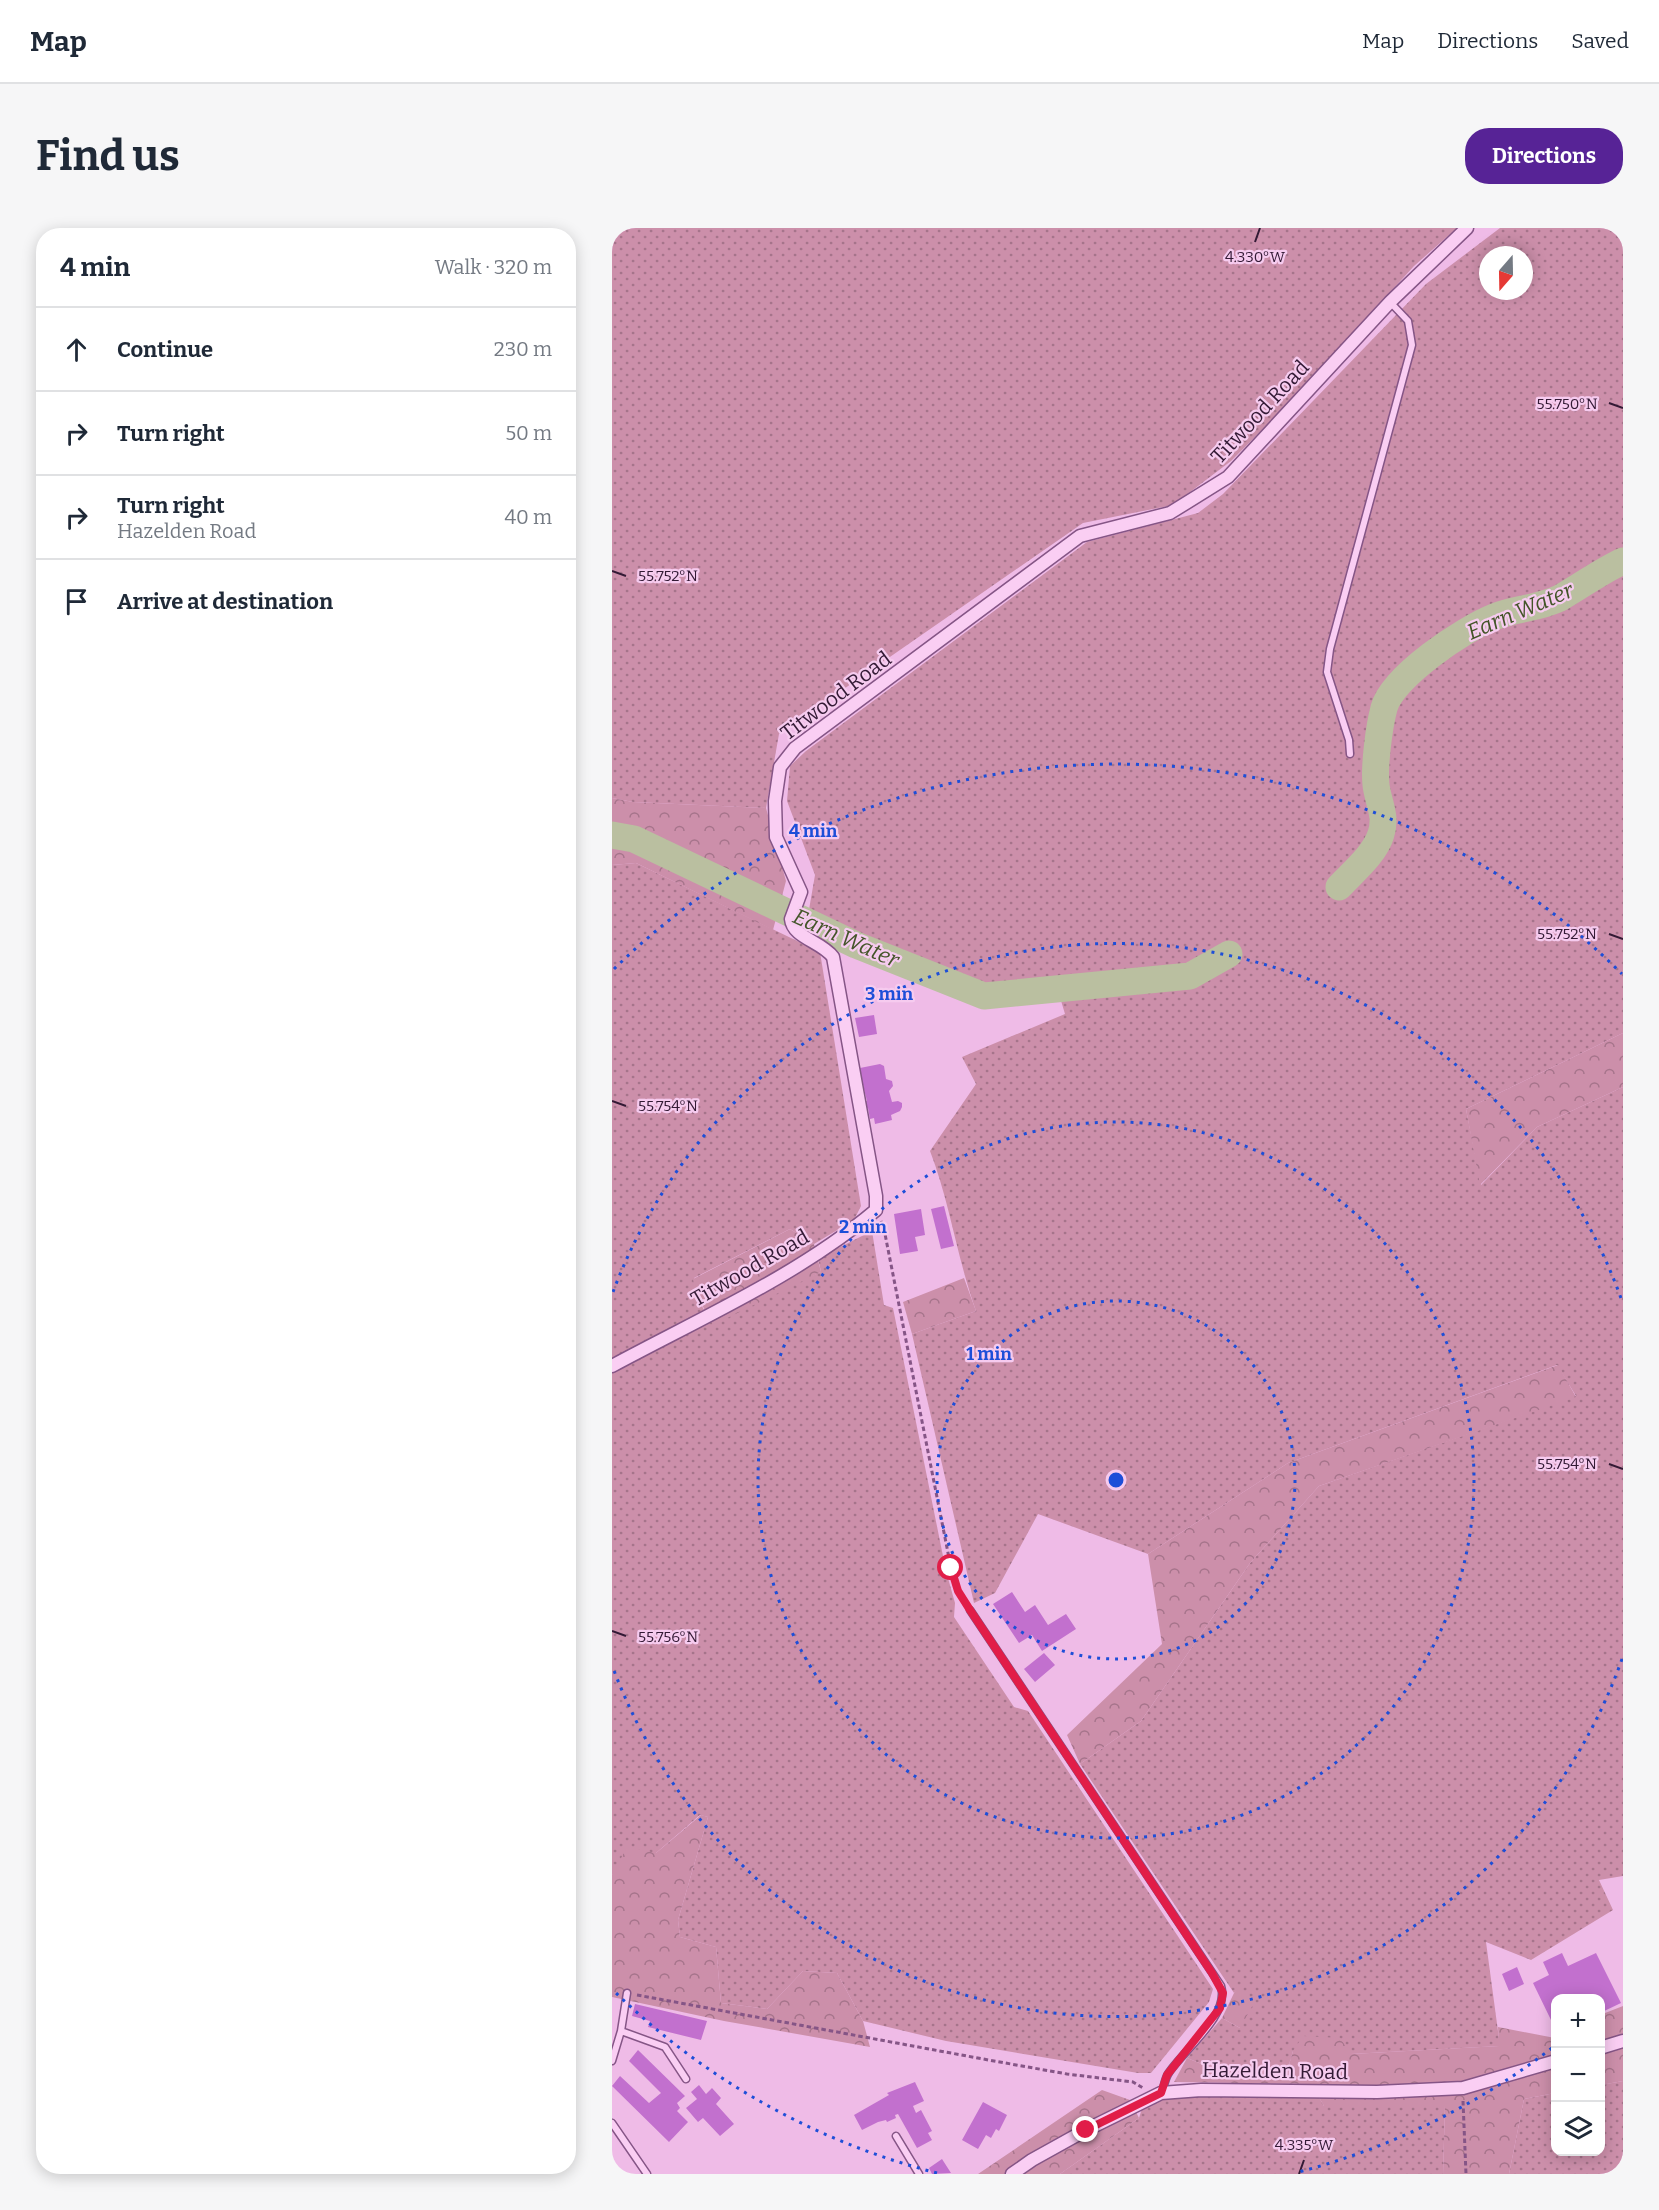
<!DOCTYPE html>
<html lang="en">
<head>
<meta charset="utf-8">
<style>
  body { margin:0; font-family:Bitter,serif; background:#f6f6f7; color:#1f2937 }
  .controls { position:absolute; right:18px; bottom:18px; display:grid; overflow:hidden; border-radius:12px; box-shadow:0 3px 15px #0003 }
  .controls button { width:54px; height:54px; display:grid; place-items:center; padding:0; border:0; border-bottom:2px solid #e0e1e3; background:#fff; color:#1f2937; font:30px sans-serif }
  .compass { position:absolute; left:867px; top:18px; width:54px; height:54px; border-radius:50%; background:#fff; box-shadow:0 3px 15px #0003; rotate:200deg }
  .stop { position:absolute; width:18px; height:18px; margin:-14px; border:4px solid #e11d48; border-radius:50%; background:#fff }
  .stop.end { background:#e11d48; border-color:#fff; box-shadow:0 2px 6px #0008 }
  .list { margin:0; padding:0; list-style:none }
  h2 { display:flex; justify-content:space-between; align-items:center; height:78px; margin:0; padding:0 24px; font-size:26px }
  h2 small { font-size:20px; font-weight:400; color:#747a83 }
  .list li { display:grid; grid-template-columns:39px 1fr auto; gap:18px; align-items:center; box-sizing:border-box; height:84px; padding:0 24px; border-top:2px solid #e0e1e3 }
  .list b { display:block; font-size:22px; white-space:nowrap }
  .list p { margin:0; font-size:20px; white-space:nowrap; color:#747a83 }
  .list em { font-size:20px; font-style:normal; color:#747a83 }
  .icon { flex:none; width:33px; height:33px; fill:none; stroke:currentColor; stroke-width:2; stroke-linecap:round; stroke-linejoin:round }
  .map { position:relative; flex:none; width:1011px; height:1946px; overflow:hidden; border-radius:24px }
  header { display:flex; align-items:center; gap:36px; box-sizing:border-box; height:84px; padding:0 30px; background:#fff; border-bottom:2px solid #e0e1e3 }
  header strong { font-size:28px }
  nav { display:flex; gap:33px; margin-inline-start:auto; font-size:21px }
  .intro { display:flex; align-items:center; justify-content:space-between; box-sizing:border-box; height:144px; padding:0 36px }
  h1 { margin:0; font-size:42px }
  .button { padding:15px 27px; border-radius:24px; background:#572396; color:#fff; font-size:21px; font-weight:700 }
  main { display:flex; gap:36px; padding:0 36px }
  aside { flex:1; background:#fff; border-radius:24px; box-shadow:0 3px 15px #0003 }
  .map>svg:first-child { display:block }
</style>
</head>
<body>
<header>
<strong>Map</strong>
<nav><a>Map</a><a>Directions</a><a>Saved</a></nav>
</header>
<div class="intro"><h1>Find us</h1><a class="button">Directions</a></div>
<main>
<aside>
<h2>4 min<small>Walk · 320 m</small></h2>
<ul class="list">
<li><svg class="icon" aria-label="ahead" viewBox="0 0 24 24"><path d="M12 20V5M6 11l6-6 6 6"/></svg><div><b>Continue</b></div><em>230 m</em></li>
<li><svg class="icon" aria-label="right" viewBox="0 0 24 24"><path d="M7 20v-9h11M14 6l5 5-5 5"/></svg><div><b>Turn right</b></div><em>50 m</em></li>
<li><svg class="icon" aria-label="right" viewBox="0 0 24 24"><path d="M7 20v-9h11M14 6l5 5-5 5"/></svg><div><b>Turn right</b><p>Hazelden Road</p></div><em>40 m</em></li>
<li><svg class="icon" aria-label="arrive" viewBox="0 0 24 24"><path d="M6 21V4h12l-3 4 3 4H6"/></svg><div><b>Arrive at destination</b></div></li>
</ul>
</aside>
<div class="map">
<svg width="1011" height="1946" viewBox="0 0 1011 1946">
  <defs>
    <pattern id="green-dots" width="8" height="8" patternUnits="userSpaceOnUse" patternTransform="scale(1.5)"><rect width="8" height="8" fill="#cc8faa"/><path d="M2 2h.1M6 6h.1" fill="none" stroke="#a6748b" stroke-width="1.8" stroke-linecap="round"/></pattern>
    <pattern id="forest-crowns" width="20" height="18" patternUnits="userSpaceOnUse" patternTransform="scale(1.5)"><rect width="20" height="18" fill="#cc8faa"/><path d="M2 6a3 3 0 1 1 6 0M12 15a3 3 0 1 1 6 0" fill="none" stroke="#a6748b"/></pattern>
  </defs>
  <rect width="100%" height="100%" fill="#efbbe7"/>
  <path fill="url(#green-dots)" fill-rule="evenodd" d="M 0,0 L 845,0 L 802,38 L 682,170 L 619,233 L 561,277 L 471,295 L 167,506 L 154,580 L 21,574 L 0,570 Z
    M 888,0 L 1011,0 L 1011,805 L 854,881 L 869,957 L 925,899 L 1011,859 L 1011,1648 L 987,1652 L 1001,1682 L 919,1732 L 874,1714 L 888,1818 L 739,1826 L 681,1823 L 676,1840 L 592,1837 L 575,1830 L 610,1790 L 628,1800 L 628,1761 L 622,1765 L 468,1536 L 529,1493 L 638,1335 L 707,1258 L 964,1168 L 945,1137 L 676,1235 L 536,1326 L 426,1286 L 383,1365 L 362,1375 L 300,1106 L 364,1083 C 345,1030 338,975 318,923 L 364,856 L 350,829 L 453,786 L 447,766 L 321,753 L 224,717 L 194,699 L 203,647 L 175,573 L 178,538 L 194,523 L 475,314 L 586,285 L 611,266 L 814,56 ZM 876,27 L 912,27 L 912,63 L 876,63 Z
    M 24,635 L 208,724 L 249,978 L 242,992 L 202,1016 L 178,1001 L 82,1050 L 84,1066 L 92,1082 L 0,1131 L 0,637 Z
    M 260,1003 L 272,1077 L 281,1080 L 334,1343 L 343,1375 L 342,1389 L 402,1479 L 416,1483 L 601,1761 L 597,1774 L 539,1845 L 526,1845 L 334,1813 L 251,1793 L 225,1745 L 191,1743 L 155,1781 L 109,1775 L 104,1719 L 68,1709 L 66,1692 L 96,1589 L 88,1587 L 44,1625 L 0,1647 L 0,1145 L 97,1091 L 209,1044 L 206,1030 Z
    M 1011,1853 L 1011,1946 L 897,1946 L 912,1871 L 943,1865 L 944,1924 L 988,1924 L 989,1857 Z
    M 704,1864 L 712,1878 L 833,1878 L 831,1946 L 448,1946 L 527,1890 L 532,1874 L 531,1868 Z"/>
  <path fill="url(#forest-crowns)" d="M 0,570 L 21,574 L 154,580 L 174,653 L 161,702 L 24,635 L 0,637 Z
    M 1011,805 L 1011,859 L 925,899 L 868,957 L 854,881 Z
    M 178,1001 L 202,1016 L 209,1044 L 101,1097 L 84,1066 L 81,1051 Z
    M 352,1050 L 364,1083 L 300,1106 L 291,1074 Z
    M 946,1137 L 964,1169 L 707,1258 L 638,1335 L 529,1493 L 468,1536 L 455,1507 L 550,1416 L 536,1326 L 676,1235 Z
    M 89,1587 L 96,1589 L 66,1692 L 68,1709 L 104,1719 L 109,1775 L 155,1781 L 191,1743 L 225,1745 L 251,1793 L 258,1819 L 112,1793 L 0,1769 L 0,1647 L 15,1619 L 44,1625 Z
    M 627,1760 L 643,1773 L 628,1800 L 610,1790 L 622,1765 Z
    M 1011,1778 L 1011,1853 L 989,1857 L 988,1787 Z
    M 886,1799 L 943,1810 L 943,1865 L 912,1871 L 897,1946 L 831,1946 L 833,1878 L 712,1878 L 699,1856 L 562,1854 L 575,1830 L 592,1837 L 676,1840 L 681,1823 L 691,1808 L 728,1810 L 739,1826 L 887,1818 Z
    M 490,1862 L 518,1872 L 527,1890 L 448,1946 L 366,1946 Z"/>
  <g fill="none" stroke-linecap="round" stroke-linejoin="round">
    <path stroke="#babfa0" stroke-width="27" d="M 0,607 L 22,611 L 244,717 L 372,768 L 578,748 L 617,726
      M 727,659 C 741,644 763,626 769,606 C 775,588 766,574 764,557 C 762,538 767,499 772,480 C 781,448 852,401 882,389 C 904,380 925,381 948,370 C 969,358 989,343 1011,333"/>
  </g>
  <path fill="#c270ce" d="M 262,787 L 265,806 L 247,809 L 243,790 Z
    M 268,836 L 272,838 L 274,851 L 280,853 L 281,858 L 277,863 L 280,874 L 286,873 L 290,875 L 290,879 L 288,883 L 279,887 L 280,892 L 263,896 L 262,890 L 258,891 L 256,880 L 252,881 L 251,874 L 255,873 L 250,853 L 247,854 L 245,846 L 249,845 L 248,840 Z
    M 332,978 L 342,1018 L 329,1021 L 319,981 Z
    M 309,981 L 313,1007 L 303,1009 L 306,1023 L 288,1026 L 282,986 Z
    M 400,1364 L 413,1384 L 423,1377 L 436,1397 L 454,1386 L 464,1401 L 430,1423 L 420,1407 L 407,1415 L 381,1376 Z
    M 432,1425 L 443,1437 L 423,1454 L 412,1441 Z
    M 950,1725 L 956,1738 L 984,1725 L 1009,1775 L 988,1785 L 988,1770 L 944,1770 L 944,1790 L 939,1792 L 921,1755 L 937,1747 L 931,1734 Z
    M 905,1739 L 912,1756 L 897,1763 L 890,1746 Z
    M 23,1776 L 95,1793 L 89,1812 L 36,1799 L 38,1793 L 20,1788 Z
    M 26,1822 L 73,1868 L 65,1875 L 68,1880 L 65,1883 L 76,1894 L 57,1914 L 0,1858 L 8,1848 L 37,1875 L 49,1865 L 17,1833 Z
    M 303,1854 L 312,1873 L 301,1878 L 304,1885 L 309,1882 L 320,1903 L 316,1905 L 320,1912 L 305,1920 L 286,1886 L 283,1887 L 284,1890 L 275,1894 L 274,1892 L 266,1894 L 250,1902 L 242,1887 L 277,1867 L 275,1865 Z
    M 87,1857 L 94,1866 L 100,1860 L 109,1870 L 104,1876 L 122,1896 L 108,1908 L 91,1890 L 86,1894 L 74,1880 L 85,1871 L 79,1864 Z
    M 371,1874 L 395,1887 L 387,1903 L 384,1901 L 379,1910 L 374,1907 L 366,1921 L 350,1912 Z
    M 330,1931 L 339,1945 L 320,1946 L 317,1940 Z"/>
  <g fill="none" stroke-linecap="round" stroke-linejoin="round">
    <g stroke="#855586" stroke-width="9">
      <path id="lane" d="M 738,526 L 737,512 L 715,444 L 718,421 L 800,117 L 796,93 L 778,74
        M 358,1382 L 609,1758 C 618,1788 571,1822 556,1846 C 553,1851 552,1858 550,1864
        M 9,1803 L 53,1819 L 74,1851
        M 0,1833 L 9,1803 L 15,1765
        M 0,1895 L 35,1946
        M 284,1908 L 307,1946"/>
    </g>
    <g stroke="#855586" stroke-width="15">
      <path id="street" d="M 0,1138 C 89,1090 187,1047 264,982 L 264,968 L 221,729 C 209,713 181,710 179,691 L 189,664 L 164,609 L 163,573 L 168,539 L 183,520 L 468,308 L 558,285 L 616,249 L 778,74 L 855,0
        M 988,1820 L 1011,1813
        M 400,1946 L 420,1932 L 474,1902 L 549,1865 L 589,1862 L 765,1864 L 851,1860 L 944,1833"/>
    </g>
    <path stroke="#855586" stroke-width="3" stroke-dasharray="4.5 3" stroke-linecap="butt" d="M 269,993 L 272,1001 L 339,1340 L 346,1363 L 354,1375
      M 25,1767 L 382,1833 L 455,1846 L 521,1854 L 531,1860
      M 851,1873 L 854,1946"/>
    <use href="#lane" stroke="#facef3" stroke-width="6"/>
    <use href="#street" stroke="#facef3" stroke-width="12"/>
  </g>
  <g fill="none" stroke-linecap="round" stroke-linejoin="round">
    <path stroke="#e11d48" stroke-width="8" d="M 339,1340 L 346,1363 L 358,1382 L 600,1745 L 611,1765 L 608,1780 L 555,1847 L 549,1865 L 474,1902"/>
  </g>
  <path fill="none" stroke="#331a35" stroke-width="2" d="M 643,14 L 648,0M 997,175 L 1011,180M 0,343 L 14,348M 997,706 L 1011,711M 0,873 L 14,878M 997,1236 L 1011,1241M 0,1403 L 14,1408M 687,1946 L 692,1932"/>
  <g fill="none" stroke="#1d4ed8" stroke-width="3" stroke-dasharray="3 6">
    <circle cx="504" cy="1252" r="179"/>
    <circle cx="504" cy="1252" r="358"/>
    <path d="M1010 1431A537 537 0 0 1 1 1440M1 1064A537 537 0 0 1 1010 1073"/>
    <path d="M940 1820A716 716 0 0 1 683 1945M325 1945A716 716 0 0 1 2 1763M2 741A716 716 0 0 1 1010 746"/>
  </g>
  <g text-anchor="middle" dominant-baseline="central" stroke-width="4.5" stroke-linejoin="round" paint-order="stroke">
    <g font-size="21" fill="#331a35" stroke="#f6cbef">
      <text transform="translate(648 184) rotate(-47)">Titwood Road</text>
      <text transform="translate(224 468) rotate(-37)">Titwood Road</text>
      <text transform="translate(138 1040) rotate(-30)">Titwood Road</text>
      <text transform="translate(663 1843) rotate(1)">Hazelden Road</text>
    </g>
    <g font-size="22" font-style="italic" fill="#445529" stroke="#f6cbef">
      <text transform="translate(908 383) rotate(-23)">Earn Water</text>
      <text transform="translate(234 710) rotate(24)">Earn Water</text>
    </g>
  </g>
  <g font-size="15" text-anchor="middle" fill="#331a35" stroke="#f6cbef" stroke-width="4.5" stroke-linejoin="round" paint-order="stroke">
    <text x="643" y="34">4.330°W</text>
    <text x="955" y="181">55.750°N</text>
    <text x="56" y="353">55.752°N</text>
    <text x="955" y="711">55.752°N</text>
    <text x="56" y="883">55.754°N</text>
    <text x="955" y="1241">55.754°N</text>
    <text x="56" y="1414">55.756°N</text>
    <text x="692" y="1922">4.335°W</text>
  </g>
  <circle cx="504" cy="1252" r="9" fill="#1d4ed8" stroke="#f6cbef" stroke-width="3"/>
  <g font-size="18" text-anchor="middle" font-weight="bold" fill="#1d4ed8" stroke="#f6cbef" stroke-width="4.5" stroke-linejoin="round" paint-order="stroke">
    <text x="201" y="609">4 min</text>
    <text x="277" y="772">3 min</text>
    <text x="251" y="1005">2 min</text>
    <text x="377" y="1132">1 min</text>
  </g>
</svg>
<div class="controls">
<button>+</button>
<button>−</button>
<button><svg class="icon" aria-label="layers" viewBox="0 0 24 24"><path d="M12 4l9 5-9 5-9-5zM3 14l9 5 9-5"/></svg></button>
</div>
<svg class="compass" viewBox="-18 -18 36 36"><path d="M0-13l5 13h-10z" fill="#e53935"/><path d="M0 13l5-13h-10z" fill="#747a83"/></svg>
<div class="stop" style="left:339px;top:1340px"></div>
<div class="stop end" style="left:474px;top:1902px"></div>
</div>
</main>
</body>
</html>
